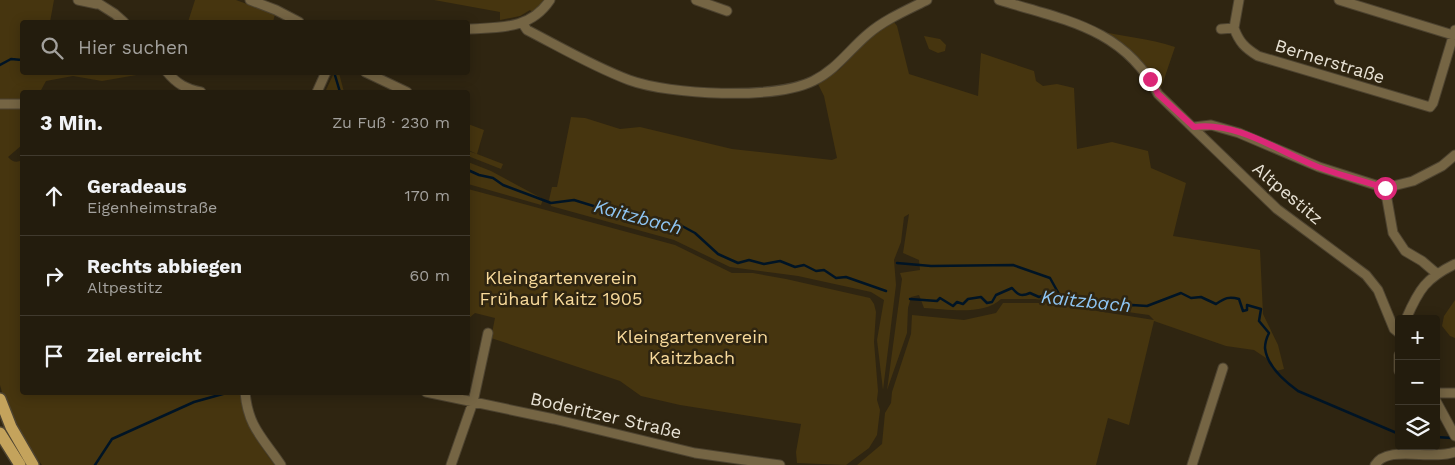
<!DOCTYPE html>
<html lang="de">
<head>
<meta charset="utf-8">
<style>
  body { margin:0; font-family:"Work Sans",sans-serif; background:#2f291b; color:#f1f3f6 }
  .controls { position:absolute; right:15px; bottom:15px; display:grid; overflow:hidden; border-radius:5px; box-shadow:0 2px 12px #0003 }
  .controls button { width:45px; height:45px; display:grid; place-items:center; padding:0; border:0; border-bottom:1px solid #403a2e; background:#231c0d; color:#f1f3f6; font:25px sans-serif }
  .stop { position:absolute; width:15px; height:15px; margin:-11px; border:4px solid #db2777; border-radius:50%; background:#fff }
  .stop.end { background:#db2777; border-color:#fff; box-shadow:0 1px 5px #0008 }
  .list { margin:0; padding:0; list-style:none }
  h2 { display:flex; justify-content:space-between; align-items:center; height:65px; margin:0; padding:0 20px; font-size:21px }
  h2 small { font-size:16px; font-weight:400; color:#a3a19d }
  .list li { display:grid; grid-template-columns:32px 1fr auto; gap:15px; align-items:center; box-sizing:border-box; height:80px; padding:0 20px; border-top:1px solid #403a2e }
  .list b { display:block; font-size:19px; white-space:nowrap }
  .list p { margin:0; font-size:16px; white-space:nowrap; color:#a3a19d }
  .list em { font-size:16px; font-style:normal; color:#a3a19d }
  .icon { flex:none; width:28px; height:28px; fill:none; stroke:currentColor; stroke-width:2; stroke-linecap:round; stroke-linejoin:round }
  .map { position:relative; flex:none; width:1455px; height:465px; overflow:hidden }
  .search { position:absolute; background:#231c0d; box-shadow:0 2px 12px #0003; left:20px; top:20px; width:450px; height:55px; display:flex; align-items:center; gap:12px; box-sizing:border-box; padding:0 18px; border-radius:5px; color:#a3a19d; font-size:19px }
  .panel { position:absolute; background:#231c0d; box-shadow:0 2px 12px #0003; left:20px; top:90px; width:450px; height:305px; border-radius:5px }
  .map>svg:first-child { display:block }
</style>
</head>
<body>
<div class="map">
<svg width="1455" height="465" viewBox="0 0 1455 465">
  <rect width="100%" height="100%" fill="#2f2511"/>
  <path fill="#46350f" d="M 0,0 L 54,0 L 50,22 L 22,22 L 22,72 L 148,73 L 102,81 L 73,76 L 46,81 L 40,92 L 22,92 L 22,145 L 8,157 C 12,162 17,163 22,160 L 22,392 L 206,392 L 207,395 L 242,393 C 244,421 257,443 275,465 L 42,465 C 24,442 7,415 0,385 Z
    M 195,0 L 236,0 L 275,14 L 273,22 L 188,22 Z
    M 434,0 L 544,0 L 533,13 L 530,10 L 520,16 L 500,20 L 500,12 Z
    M 894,22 L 897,26 L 909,74 L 978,96 L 981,53 L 1034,71 L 1036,81 L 1043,86 L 1057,84 L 1074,88 L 1077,149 L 1112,142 L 1148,151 L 1151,168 L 1186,183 L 1173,236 L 1260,250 L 1263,314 L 1278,345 L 1284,369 L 1276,371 L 1266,358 L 1254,350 L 1226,346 L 1154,321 L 1129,425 L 1108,418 L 1096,465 L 857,465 L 882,444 L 885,413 L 891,403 L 892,392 L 911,334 L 912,315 L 964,320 L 996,313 L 1003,303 L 1046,303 L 1154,320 L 1149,315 L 1035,299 L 1001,299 C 984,316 946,309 924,308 L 919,295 L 911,297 L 908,308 L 907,333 L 887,390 L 902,279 L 900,273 L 920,270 L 919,260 L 903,253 L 909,214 L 904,217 L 901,242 L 894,260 L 896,285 L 883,390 L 877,340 L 884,300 L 871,292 L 798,276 L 730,267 L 674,240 L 551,206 L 549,200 L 552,187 L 557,187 L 571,117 L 585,118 L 620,129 L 640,127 L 732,149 L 832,160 L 837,158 L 824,96 L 818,84 L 839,70 L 873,35 Z
    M 1095,30 C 1122,37 1149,38 1175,47 L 1160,91 C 1144,57 1127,46 1095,30 Z
    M 924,36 L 940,39 L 946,45 L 945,51 L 938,53 L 929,49 Z
    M 334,73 L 339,73 L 344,92 L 328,92 L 326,90 Z
    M 468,124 L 484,130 L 477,154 L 503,164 L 501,169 L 468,156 L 468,151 L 477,154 L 468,150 Z
    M 468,162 L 491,171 L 543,199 L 541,205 L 468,184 Z
    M 468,189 L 675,245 L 732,273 L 753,273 L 786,279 L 870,298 L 874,304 L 876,312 L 874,342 L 878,391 L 877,400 L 880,410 L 877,435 L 869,448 L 846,465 L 797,463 L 796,452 L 801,424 L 680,405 L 641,396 L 620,381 L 491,338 L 495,318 L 475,313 L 468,319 Z
    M 1455,300 L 1455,338 L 1450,336 L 1442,326 L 1444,316 Z"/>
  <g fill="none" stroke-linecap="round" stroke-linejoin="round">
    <path stroke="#001425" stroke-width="2.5" d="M 0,65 L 11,59 L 22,60
      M 334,72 L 340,92
      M 468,170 L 479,175 L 493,178 L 503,185 L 551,203 L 574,200 L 642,221 L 682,226 L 695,233 L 718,254 L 738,263 L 749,260 L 764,264 L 780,261 L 795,267 L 804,265 L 816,271 L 824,270 L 836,278 L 846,277 L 886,291
      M 897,263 L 931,266 L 1013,265 L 1050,278 L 1060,296
      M 910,299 L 937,301 L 940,298 L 953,306 L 957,302 L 963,304 L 968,299 L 981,297 L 987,303 L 992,302 L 996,295 L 1012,288 C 1018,295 1021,297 1030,293 L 1039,297 C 1054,292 1055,297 1070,299 C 1081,301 1089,301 1101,307 L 1112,303 L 1120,308 L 1132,305 L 1147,306 L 1181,293 L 1191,298 L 1201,297 L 1216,304 C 1225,298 1229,296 1239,299 L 1243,311 L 1247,310 L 1247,305 L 1261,309 L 1259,321 L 1269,333 C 1267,337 1265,344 1265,348 C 1267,366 1284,381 1298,391 L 1399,434
      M 1436,437 L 1452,438
      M 95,465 L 112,439 L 194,402 L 230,392"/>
    <g stroke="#4d4330" stroke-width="11">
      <path id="minor" d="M 78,0 L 97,4
        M 93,0 L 115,14 L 124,22
        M 250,0 L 276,10 L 299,22
        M 696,0 L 727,11
        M 999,0 C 1064,20 1124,28 1158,94 L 1277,209 L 1366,275 L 1378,290 L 1394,329 L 1399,333
        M 1339,0 L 1453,35
        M 523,24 L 527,30 C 560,47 594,67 629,80 C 670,95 774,100 813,81 C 836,70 849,50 868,34 C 884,20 907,10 927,0
        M 1234,28 C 1239,42 1245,48 1258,56 L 1430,107 L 1433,103 L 1455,30
        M 1234,28 L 1239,0
        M 468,29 C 500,27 530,30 550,0
        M 1221,29 L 1234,28
        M 167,72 C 177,84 186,89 201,92
        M 365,72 L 407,92
        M 317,92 L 326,72
        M 0,104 L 22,104
        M 1194,127 L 1211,125 L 1239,133 L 1319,167 L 1385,188 L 1413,181 L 1442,166 L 1455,155
        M 1385,188 L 1393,233 L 1405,251 L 1422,261 L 1436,273
        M 1406,319 C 1419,289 1426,278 1455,264
        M 1399,355 L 1399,371
        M 245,392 C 248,427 263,438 281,465
        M 426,392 L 554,419 L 695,453 L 780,465
        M 1436,393 L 1455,393
        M 1436,401 L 1455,436
        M 451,465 L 473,402 L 488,333
        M 1192,465 L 1223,368
        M 1375,465 C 1388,444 1431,461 1455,452"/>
    </g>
    <g stroke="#4d4330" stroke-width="14">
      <path id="major" d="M 0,399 L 11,427 L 33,465
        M 0,433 L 20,465"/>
    </g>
    <use href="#minor" stroke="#756544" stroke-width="9"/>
    <use href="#major" stroke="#c4a35c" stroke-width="11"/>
  </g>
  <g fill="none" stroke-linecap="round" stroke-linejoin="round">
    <path stroke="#db2777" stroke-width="6" d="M 1150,79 L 1158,94 L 1194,127 C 1237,121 1280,152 1318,167 C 1340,175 1363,181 1385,188"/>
  </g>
  <g text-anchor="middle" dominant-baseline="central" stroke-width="5" stroke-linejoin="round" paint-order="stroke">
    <g font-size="18" fill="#e8e2d5" stroke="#2f2511">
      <text transform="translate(1330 61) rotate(17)">Bernerstraße</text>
      <text transform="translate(1288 193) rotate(40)">Altpestitz</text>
      <text transform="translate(606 415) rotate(13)">Boderitzer Straße</text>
    </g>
    <g font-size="18" fill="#f8da9b" stroke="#2f2511">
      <text x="561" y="277">Kleingartenverein<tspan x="561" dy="21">Frühauf Kaitz 1905</tspan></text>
      <text x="692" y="336">Kleingartenverein<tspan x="692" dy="21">Kaitzbach</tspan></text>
    </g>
    <g font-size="19" font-style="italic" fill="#8ec5f3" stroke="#2f2511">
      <text transform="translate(638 217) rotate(15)">Kaitzbach</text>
      <text transform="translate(1086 301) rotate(6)">Kaitzbach</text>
    </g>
  </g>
</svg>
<div class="controls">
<button>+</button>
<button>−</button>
<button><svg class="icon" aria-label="layers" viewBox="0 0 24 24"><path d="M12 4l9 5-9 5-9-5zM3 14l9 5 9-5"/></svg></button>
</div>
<div class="stop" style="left:1385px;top:188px"></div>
<div class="stop end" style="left:1150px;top:79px"></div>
<div class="search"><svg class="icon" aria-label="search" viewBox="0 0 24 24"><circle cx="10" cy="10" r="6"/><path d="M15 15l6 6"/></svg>Hier suchen</div>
<section class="panel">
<h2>3 Min.<small>Zu Fuß · 230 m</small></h2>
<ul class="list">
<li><svg class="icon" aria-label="ahead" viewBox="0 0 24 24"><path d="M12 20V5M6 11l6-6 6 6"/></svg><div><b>Geradeaus</b><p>Eigenheimstraße</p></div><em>170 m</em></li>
<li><svg class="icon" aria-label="right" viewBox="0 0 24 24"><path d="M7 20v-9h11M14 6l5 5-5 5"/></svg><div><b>Rechts abbiegen</b><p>Altpestitz</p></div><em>60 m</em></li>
<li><svg class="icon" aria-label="arrive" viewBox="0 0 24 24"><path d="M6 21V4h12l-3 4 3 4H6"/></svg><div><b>Ziel erreicht</b></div></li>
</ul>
</section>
</div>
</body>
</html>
